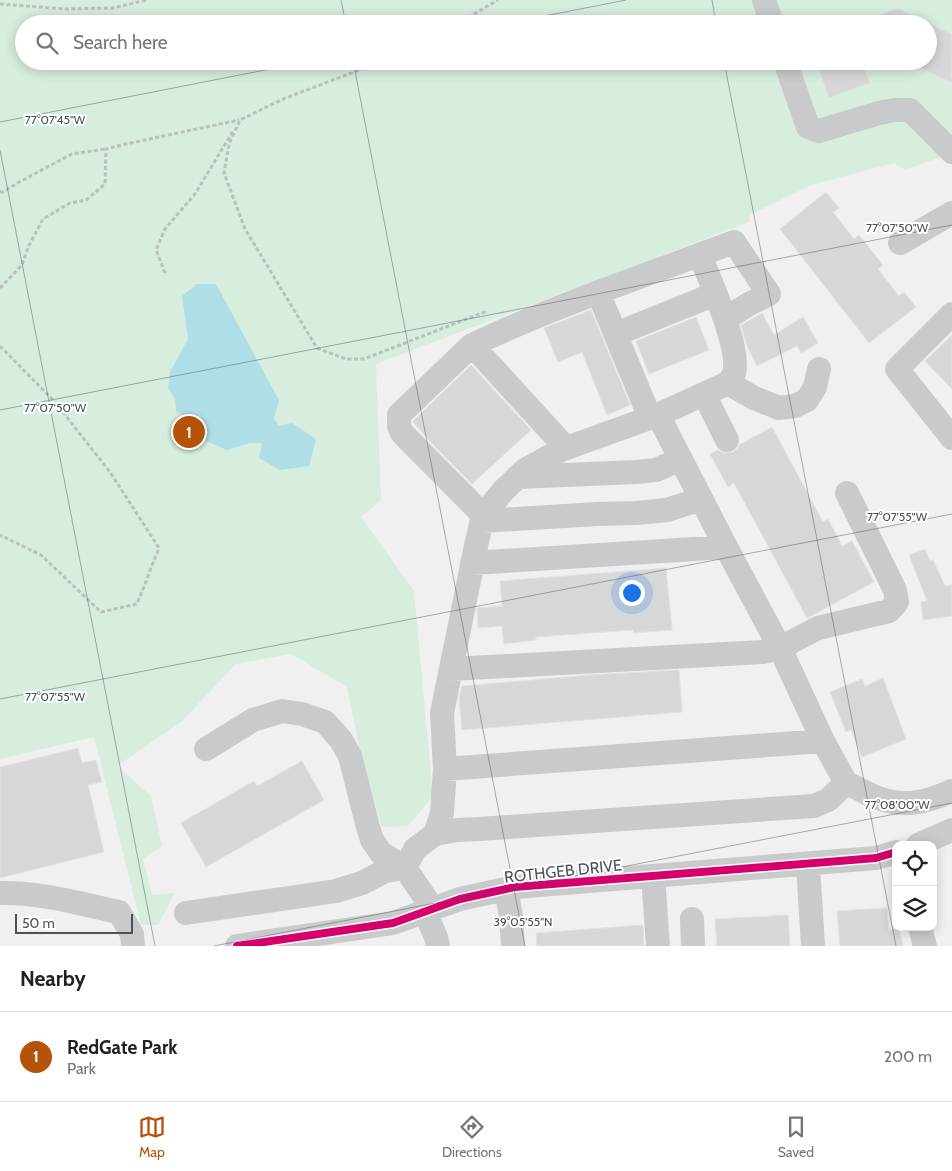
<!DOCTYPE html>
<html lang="en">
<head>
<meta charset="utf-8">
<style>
  body { margin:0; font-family:Cabin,sans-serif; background:#f2f2f2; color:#202124 }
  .controls { position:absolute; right:15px; bottom:15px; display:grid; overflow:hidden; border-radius:10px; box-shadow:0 2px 12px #0003 }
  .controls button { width:45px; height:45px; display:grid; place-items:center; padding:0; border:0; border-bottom:1px solid #e0e0e0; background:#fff; color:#202124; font:25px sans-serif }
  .scale { position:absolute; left:15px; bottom:12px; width:118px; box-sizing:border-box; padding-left:5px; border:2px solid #49535a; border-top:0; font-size:14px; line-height:18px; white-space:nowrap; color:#49535a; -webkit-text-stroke:4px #fff; paint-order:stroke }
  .you { position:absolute; left:631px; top:592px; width:18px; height:18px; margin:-12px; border:4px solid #fff; border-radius:50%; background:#1a73e8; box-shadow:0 0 0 8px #1a73e833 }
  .badge { display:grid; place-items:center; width:32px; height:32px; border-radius:50%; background:#b45309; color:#fff; font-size:16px; font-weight:700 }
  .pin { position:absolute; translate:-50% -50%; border:2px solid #fff; box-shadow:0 1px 5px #0006 }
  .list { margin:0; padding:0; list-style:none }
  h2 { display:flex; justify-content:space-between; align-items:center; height:65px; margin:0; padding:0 20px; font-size:21px }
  h2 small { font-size:16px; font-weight:400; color:#757577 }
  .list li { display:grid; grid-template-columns:32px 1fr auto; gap:15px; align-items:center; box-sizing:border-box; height:90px; padding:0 20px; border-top:1px solid #e0e0e0 }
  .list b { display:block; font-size:19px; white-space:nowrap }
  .list p { margin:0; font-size:16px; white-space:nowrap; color:#757577 }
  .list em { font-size:16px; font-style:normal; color:#757577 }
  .icon { flex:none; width:28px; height:28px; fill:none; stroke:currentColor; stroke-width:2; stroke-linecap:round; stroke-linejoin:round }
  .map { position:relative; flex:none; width:952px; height:946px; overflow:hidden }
  .search { position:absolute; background:#fff; box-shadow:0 2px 12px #0003; left:15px; right:15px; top:15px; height:55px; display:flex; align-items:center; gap:12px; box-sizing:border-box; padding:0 18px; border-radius:28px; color:#757577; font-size:19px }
  .sheet { height:155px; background:#fff }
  nav { display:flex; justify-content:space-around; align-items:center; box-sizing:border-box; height:70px; border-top:1px solid #e0e0e0; background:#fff; font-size:14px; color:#757577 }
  nav a { display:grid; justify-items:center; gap:2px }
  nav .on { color:#b45309 }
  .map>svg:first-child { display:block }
</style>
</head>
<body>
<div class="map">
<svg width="952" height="946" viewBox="0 0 952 946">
  <rect width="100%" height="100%" fill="#f0f0f0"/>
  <path fill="#d7edde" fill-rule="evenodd" d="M 0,0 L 952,0 L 952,153 L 905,170 L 894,163 L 811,185 L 750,215 L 749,222 L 376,364 L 381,500 L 361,517 L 414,591 L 433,796 L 408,826 L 382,827 L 361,756 L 347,687 L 291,654 L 236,664 L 181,722 L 117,766 L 151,796 L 162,846 L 143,859 L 152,895 L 175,893 L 158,925 L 141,925 L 94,737 L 0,759 ZM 24,24 L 928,24 L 928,61 L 24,61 Z"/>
  <path fill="#b0dee6" d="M 197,284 L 216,284 L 279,400 L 274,418 L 279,426 L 292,423 L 316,439 L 309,466 L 280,470 L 259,458 L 262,443 L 250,443 L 227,450 L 190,434 L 190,419 L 176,411 L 175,399 L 168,388 L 170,372 L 188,339 L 182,296 Z"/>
  <path fill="#d6d7d8" stroke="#e2e2e3" d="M 898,8 L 952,34 L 952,83 L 905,61 L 928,61 L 928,24 L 859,24 L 858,22 Z
    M 816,61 L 862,61 L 870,83 L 829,98 Z
    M 826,192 L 839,208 L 833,212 L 854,239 L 859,235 L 883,265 L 878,269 L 899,296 L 904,292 L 916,307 L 869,343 L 780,229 Z
    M 591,310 L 630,405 L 607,415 L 582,352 L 558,362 L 544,328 Z
    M 762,313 L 774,335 L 803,317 L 818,343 L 801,353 L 797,346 L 757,366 L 747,346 L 741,325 Z
    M 696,317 L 709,350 L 649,374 L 636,341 Z
    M 952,335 L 952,389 L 925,361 Z
    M 471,365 L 531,430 L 472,484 L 436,448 L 413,422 L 413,421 Z
    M 772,427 L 823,522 L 828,519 L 842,546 L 852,541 L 874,582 L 807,618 L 734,483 L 728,487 L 710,454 L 718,450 L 724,453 L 733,452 L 738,448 L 739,445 Z
    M 925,549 L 930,561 L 933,560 L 945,586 L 952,585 L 952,616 L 923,620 L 921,602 L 927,601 L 909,555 Z
    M 666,568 L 672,630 L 633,633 L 633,630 L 536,637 L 536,640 L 504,644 L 502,626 L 478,628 L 477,608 L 502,606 L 500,581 Z
    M 679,670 L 682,712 L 462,730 L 459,698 L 462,686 L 589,675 Z
    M 883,678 L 906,739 L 862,757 L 851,730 L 846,732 L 830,692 L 862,679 L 865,686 Z
    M 78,748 L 82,763 L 96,760 L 102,782 L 88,785 L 104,852 L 0,878 L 0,767 Z
    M 302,761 L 324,800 L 206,867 L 181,823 L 254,781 L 257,786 Z
    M 887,908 L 889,930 L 899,929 L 903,946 L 840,946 L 837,911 Z
    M 788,915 L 790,946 L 717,946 L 715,919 Z
    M 643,925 L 644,946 L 537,946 L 536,933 Z"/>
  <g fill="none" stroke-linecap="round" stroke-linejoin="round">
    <path stroke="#b8c1be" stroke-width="3" stroke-dasharray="4 2.5" stroke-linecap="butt" d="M 0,4 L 64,9 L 113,8 L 147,0
      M 457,24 L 498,0
      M 383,61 L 283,99 L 240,120 L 229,144 L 224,173 L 245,229 L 317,348 L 346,359 L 364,359 L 487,311
      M 0,192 L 3,192 L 21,181 L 72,154 L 106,149
      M 165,273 L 156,250 L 165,229 L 195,194 L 233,131
      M 0,288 L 22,265 L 29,245 L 43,219 L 70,203 L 86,200 L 105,184 L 106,149 L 126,144 L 239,120
      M 0,346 L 54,401 L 110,472 L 159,548 L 137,604 L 101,612 L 41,555 L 0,535"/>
    <path stroke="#c8cacb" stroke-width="24" d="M 764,0 L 772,24
      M 785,61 L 808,127 L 819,131 L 879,113 L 894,110 L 910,110 L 952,152
      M 900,243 L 952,213
      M 598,292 L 650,418
      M 952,314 L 897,369 L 952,438
      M 616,334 L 715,294
      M 472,345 C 557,305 646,275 734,242 L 769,294 L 749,304 L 725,319
      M 728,383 L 754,398 L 779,408 L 795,406 L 807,400 L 815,387 L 819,369
      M 704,394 L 727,440
      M 658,415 L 728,383 C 730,380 733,376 734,373 C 741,348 710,281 700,255
      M 517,477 L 637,472 L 656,470 L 681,459
      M 483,515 L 402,433 L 399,427 L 399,415 L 472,345 L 566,448
      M 482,521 L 597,514 L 636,513 L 667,510 L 701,499
      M 472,563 L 726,547
      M 451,669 L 763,652 L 780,648 L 818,628 L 889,611 L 897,602 L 895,590 L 847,493
      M 445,769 L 823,741
      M 435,834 L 442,813 L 445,769 L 442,713 L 476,546 L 483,515 L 504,490 L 525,470 L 561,450 L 658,415 L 726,547 L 780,648 L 823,741 L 846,783 C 857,787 865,793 875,797 C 904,808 925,803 952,791
      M 918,845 L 952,830
      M 808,864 L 813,946
      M 653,876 L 658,946
      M 506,889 L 511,916 L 513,946
      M 0,893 C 40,892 81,904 119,912 L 132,934 L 133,946
      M 433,909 L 405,868 L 415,849 L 435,834 L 457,830 L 479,829 L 814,806 L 828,800 L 846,783
      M 425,912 L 436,937 L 438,946
      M 186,913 L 336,891 L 362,883 L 385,871 L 405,868 L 381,853 L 372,840 L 368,827 L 350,756 L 341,740 L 325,722 L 302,714 L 282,711 L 253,720 L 206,749
      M 692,919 L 693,946
      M 920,927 L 925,946
      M 237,946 L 393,923 L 460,899 L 515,887 L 876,858 L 896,852"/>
    <g stroke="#fff" stroke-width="11">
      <path id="cycleway" d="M 237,946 L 393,923 L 460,899 L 515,887 L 876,858 L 896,852"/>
    </g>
    <use href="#cycleway" stroke="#d6006c" stroke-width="8"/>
  </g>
  <path fill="none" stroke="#49535a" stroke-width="1" stroke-opacity="0.45" d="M 341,0 L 346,24M 712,0 L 716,24M 504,24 L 626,0M 353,61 L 525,946M 724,61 L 896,946M 0,122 L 311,61M 0,150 L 155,946M 0,410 L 952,225M 0,699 L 952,514M 214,946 L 952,803"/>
  <g text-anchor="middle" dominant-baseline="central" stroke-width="4" stroke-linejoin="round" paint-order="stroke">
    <g font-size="16" fill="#49535a" stroke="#fff">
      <text transform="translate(563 871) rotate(-6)">ROTHGEB DRIVE</text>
    </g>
  </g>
  <g font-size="12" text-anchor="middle" fill="#49535a" stroke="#fff" stroke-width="4" stroke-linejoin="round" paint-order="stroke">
    <text x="55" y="124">77°07'45"W</text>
    <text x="897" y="232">77°07'50"W</text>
    <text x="55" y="412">77°07'50"W</text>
    <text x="897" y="521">77°07'55"W</text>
    <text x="55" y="701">77°07'55"W</text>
    <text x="897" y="809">77°08'00"W</text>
    <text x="523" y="926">39°05'55"N</text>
  </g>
</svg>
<div class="controls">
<button><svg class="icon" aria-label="locate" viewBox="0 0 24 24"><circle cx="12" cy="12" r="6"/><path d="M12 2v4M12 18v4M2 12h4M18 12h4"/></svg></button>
<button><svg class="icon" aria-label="layers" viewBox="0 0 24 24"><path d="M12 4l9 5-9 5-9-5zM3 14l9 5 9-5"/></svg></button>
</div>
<div class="scale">50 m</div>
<div class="you"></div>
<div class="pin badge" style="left:189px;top:432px">1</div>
<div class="search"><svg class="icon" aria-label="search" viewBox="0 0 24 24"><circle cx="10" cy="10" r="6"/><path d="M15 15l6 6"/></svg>Search here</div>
</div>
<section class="sheet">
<h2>Nearby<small></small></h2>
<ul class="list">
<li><span class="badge">1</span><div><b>RedGate Park</b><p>Park</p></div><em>200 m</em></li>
</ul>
</section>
<nav>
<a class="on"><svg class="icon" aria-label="map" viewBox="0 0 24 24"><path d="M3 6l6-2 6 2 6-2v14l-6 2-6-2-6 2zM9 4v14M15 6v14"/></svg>Map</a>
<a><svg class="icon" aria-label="directions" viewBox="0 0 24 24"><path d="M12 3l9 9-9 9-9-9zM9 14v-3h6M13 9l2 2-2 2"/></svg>Directions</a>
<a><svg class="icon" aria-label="saved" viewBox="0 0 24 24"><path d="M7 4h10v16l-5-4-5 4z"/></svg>Saved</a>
</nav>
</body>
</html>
